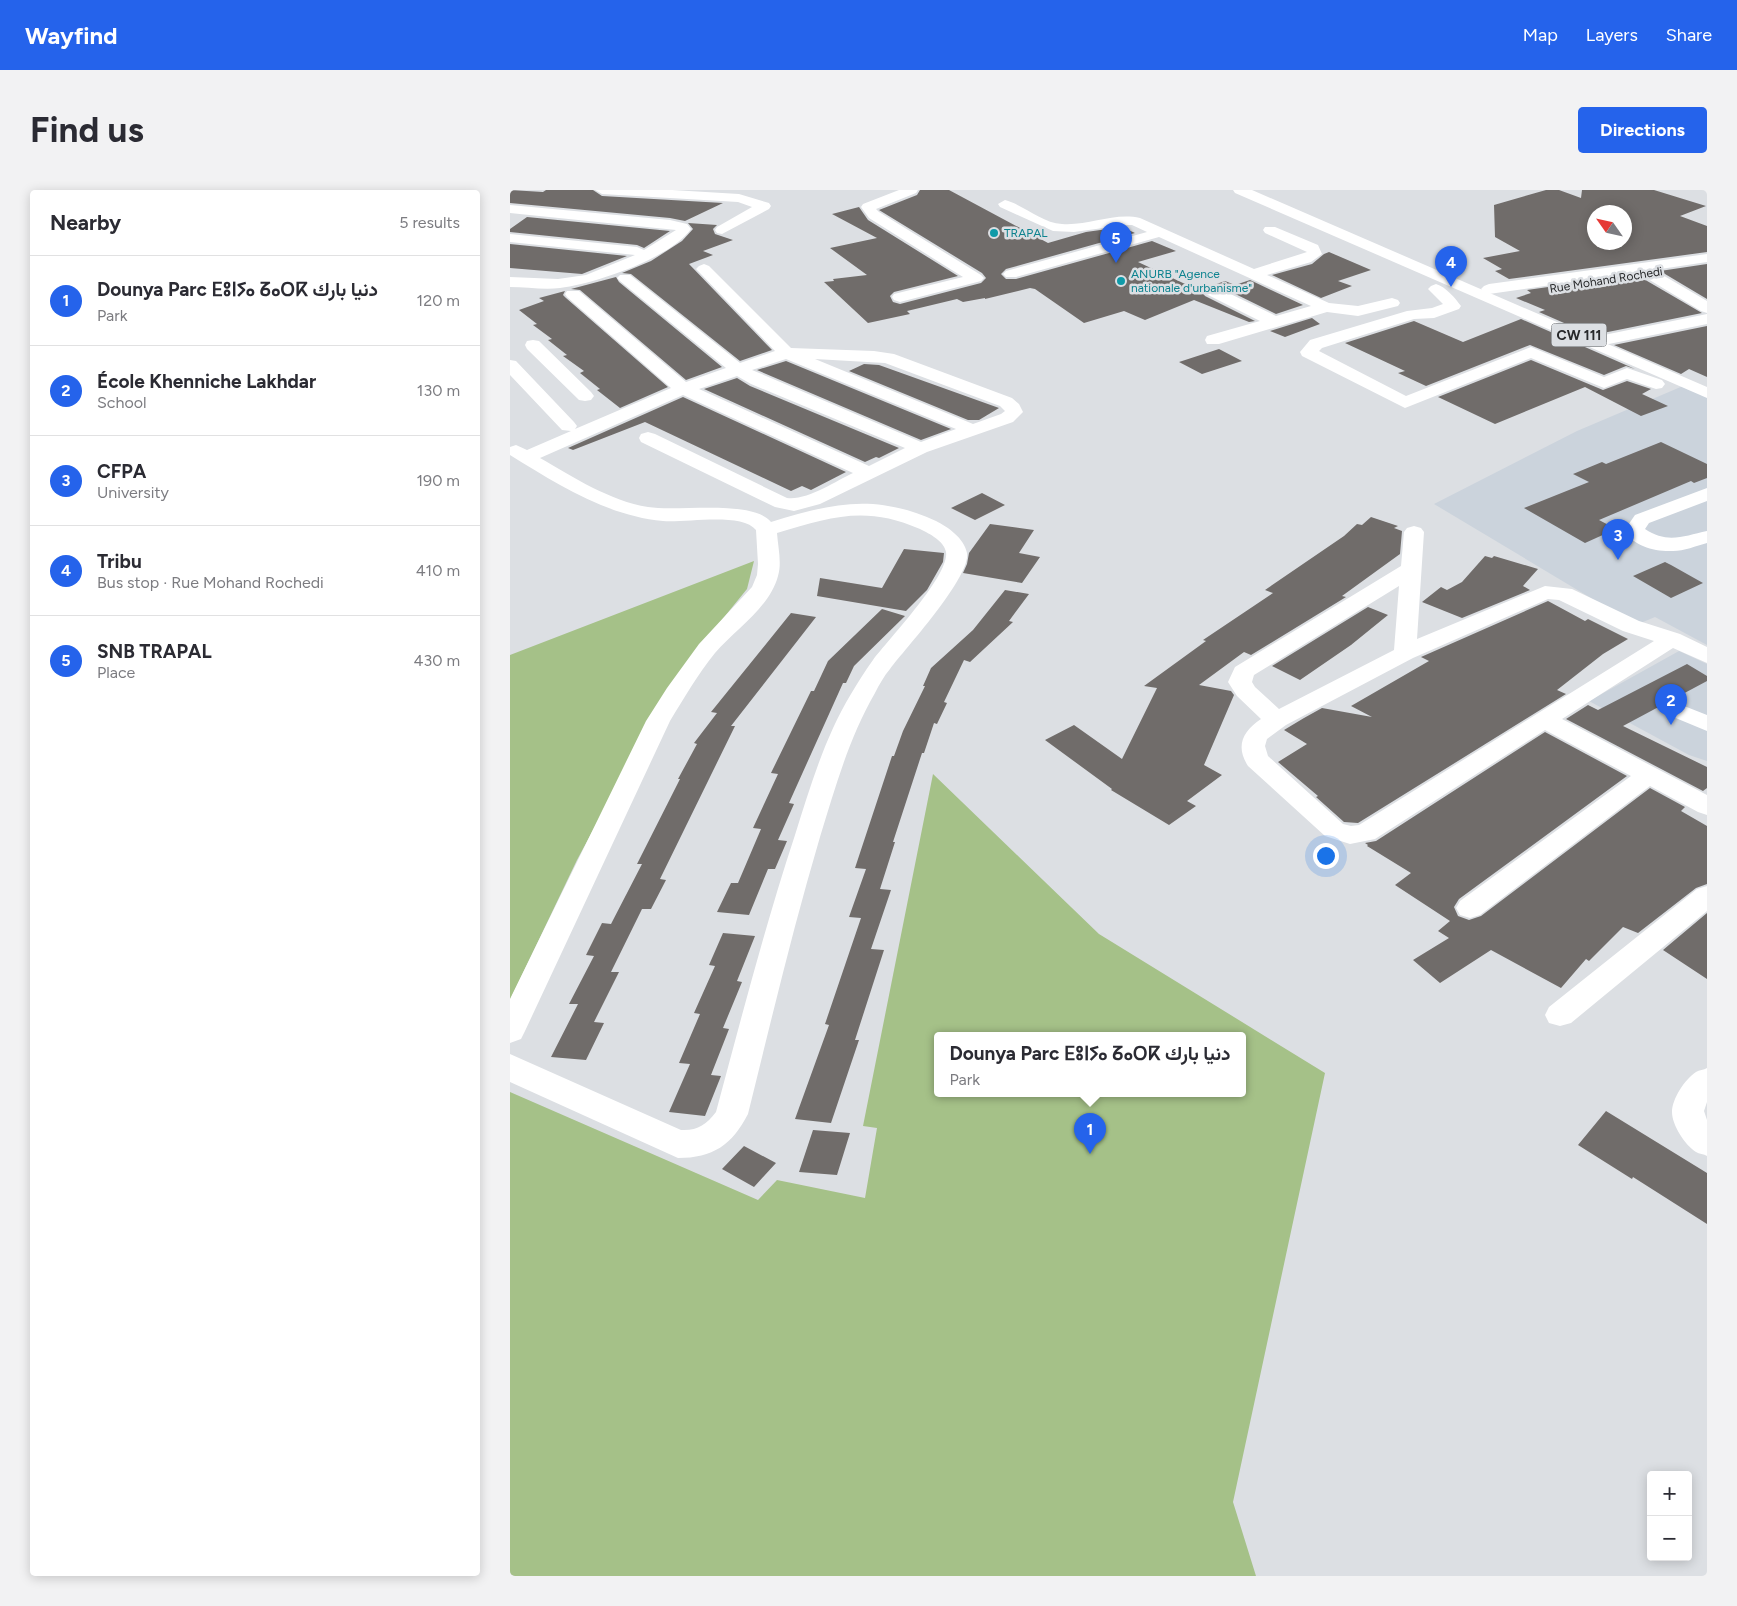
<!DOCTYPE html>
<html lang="en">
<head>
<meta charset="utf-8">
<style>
  body { margin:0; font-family:Figtree,Vazirmatn,"Noto Sans Tifinagh",sans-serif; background:#f2f2f3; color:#2b2b33 }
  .controls { position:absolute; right:15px; bottom:15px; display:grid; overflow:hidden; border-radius:5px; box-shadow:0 2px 12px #0003 }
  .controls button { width:45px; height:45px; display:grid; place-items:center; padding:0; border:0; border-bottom:1px solid #e1e1e2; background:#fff; color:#2b2b33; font:25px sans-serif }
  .compass { position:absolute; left:1077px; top:15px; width:45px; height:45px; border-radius:50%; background:#fff; box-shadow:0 2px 12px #0003; rotate:304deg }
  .you { position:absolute; left:815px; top:665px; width:18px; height:18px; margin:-12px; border:4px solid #fff; border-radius:50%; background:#1a73e8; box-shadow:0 0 0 8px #1a73e833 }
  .badge { display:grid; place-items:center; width:32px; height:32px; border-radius:50%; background:#2563eb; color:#fff; font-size:16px; font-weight:700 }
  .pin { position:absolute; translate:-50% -41px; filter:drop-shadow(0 1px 2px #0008) }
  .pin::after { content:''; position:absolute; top:26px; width:18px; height:15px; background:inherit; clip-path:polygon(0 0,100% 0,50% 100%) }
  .popup { position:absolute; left:424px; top:842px; width:312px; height:65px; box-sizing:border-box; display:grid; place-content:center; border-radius:5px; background:#fff; filter:drop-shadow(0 1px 4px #0005); font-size:16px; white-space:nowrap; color:#7c7c81 }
  .popup b { font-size:19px; color:#2b2b33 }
  .popup::after { content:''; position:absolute; left:50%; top:100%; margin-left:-10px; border:10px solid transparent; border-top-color:#fff }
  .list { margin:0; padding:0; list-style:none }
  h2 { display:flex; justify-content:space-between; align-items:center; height:65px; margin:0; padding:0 20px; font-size:21px }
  h2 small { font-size:16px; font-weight:400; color:#7c7c81 }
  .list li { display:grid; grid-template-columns:32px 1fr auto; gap:15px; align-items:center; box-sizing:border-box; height:90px; padding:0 20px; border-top:1px solid #e1e1e2 }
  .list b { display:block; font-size:19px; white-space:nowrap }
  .list p { margin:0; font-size:16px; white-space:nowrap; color:#7c7c81 }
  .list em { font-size:16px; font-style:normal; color:#7c7c81 }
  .map { position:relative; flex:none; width:1197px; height:1386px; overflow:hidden; border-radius:5px }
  header { display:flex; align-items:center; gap:30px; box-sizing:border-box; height:70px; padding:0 25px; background:#2563eb; color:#fff }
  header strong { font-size:24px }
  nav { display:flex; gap:28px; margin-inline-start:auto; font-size:18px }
  .intro { display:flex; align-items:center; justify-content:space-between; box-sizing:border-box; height:120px; padding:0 30px }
  h1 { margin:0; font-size:35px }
  .button { padding:12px 22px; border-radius:5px; background:#2563eb; color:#fff; font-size:18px; font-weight:700 }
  main { display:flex; gap:30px; padding:0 30px }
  aside { flex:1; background:#fff; border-radius:5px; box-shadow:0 2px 12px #0003 }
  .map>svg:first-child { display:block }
</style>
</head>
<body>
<header>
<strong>Wayfind</strong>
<nav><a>Map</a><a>Layers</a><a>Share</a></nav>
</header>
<div class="intro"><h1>Find us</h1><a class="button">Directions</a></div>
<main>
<aside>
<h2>Nearby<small>5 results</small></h2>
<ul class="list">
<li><span class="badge">1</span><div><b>Dounya Parc ⴹⵓⵏⵢⴰ ⵒⴰⵔⴽ دنيا بارك</b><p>Park</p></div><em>120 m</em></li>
<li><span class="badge">2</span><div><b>École Khenniche Lakhdar</b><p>School</p></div><em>130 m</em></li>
<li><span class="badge">3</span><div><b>CFPA</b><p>University</p></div><em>190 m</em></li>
<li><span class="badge">4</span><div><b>Tribu</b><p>Bus stop · Rue Mohand Rochedi</p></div><em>410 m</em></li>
<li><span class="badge">5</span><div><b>SNB TRAPAL</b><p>Place</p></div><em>430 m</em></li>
</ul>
</aside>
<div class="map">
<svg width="1197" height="1386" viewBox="0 0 1197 1386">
  <rect width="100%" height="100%" fill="#dcdfe3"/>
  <path fill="#cbd3dc" d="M 1173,196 L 1197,207 L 1197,455 L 1145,427 L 1126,435 L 924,314 L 1067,241 Z
    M 1169,461 L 1197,474 L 1197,571 L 1179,565 L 1079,511 Z"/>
  <path fill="#a5c188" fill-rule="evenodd" d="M 244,371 L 237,399 L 202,442 L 142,530 L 67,670 L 0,810 L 0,465 Z
    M 423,584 L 589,744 L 815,883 L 723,1312 L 746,1386 L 0,1386 L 0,902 L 248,1010 L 267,990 L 355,1008 L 367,938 L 353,936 ZM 428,845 L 732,845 L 732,903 L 428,903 Z"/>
  <path fill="#706c6a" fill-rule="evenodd" d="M 0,0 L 33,2 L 36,0 L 83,0 L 92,6 L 213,13 L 175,31 L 160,28 L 0,13 Z
    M 410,0 L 439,0 L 538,53 L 576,42 L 612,37 L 625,43 L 496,79 L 491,84 L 496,89 L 506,89 L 642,51 L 666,61 L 628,72 L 688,100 L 693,99 L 692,102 L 695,106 L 745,131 L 739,132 L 684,110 L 635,130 L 614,121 L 574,133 L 525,99 L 520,98 L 475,109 L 475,108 L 453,112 L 447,109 L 397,121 L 400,124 L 358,133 L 314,92 L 324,91 L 323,89 L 357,85 L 320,58 L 367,48 L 322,24 L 349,17 L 358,30 L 448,86 L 384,102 L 380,106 L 383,112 L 390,114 L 471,93 L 476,88 L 472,83 L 369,20 L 407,5 Z
    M 1036,0 L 1049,0 L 1071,8 L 1072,0 L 1144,0 L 1196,16 L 1170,26 L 1197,36 L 1197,62 L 999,89 L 985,81 L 992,79 L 973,68 L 1010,61 L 985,47 L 984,15 ZM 1084,22 L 1114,22 L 1114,52 L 1084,52 Z
    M 17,27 L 160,41 L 134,58 L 127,55 L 0,42 L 0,39 Z
    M 178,33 L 207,35 L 203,39 L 205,44 L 223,50 L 193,61 L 203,65 L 179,74 L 262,160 L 230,171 L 121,84 L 112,83 L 141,71 L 172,51 L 183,39 Z
    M 0,54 L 117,66 L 72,84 L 0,78 Z
    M 819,62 L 861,80 L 828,91 L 842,96 L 811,108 L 762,85 L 802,74 L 814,64 Z
    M 1197,74 L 1197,109 L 1150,81 Z
    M 1130,84 L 1132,88 L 1192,123 L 1088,144 L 1086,147 L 1029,122 L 1035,120 L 1006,108 L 1021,103 L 1017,100 Z
    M 106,87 L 109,92 L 212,177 L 176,190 L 70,100 L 61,99 Z
    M 740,90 L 793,115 L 766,124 L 709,96 L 701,96 L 715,91 L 725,95 Z
    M 55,101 L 53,105 L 56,108 L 158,197 L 110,218 L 87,200 L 90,199 L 70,183 L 74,181 L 53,166 L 57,165 L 38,150 L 42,149 L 23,135 L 27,134 L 9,120 L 34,111 L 29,108 Z
    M 802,128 L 810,134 L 775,147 L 760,141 Z
    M 1011,129 L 1125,179 L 1116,176 L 1094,185 L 1020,155 L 916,196 L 888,183 L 895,181 L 835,153 L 904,131 L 953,152 Z
    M 1197,136 L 1197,187 L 1179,179 L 1171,184 L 1104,155 Z
    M 709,159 L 732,171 L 692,184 L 669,172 Z
    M 1021,170 L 1093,200 L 1117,191 L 1141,199 L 1132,204 L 1158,216 L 1131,226 L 1075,197 L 985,234 L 928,207 Z
    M 276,171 L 441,239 L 411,250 L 247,180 Z
    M 354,174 L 369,175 L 489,218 L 469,230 L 458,230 L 339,181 Z
    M 227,188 L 240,196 L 389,258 L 369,268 L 366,267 L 355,272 L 194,199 Z
    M 173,207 L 336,282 L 301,300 L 292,296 L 281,301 L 135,232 L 63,260 L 58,258 Z
    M 1151,252 L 1197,274 L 1197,288 L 1184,293 L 1181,291 L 1089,330 L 1106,339 L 1075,353 L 1014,318 L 1079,292 L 1063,284 L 1092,272 L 1096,274 Z
    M 472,303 L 495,315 L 465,330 L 441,318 Z
    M 861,327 L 888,336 L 884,338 L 892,341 L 890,364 L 832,406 L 836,407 L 741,465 L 734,462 L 689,495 L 721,501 L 724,505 L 694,575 L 712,585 L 677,611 L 686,616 L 659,635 L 601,600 L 602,599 L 535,550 L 564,535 L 612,569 L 647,498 L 634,496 L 696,451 L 693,450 L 763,403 L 755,400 L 834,346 L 847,334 L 852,335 Z
    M 480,334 L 524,340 L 509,363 L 530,367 L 512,393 L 453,383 L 457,374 L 459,363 Z
    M 394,359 L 434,363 L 433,372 L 417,400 L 396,421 L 307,406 L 310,388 L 372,398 Z
    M 975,366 L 982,368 L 984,366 L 1028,379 L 1013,396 L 1020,400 L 952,428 L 912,412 L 931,397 L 937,400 L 952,392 Z
    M 1155,372 L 1161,375 L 1193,393 L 1161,408 L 1123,386 Z
    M 495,400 L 519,404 L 499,431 L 503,432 L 460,472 L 454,470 L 434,512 L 437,513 L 427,534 L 424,533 L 414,563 L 412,563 L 383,652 L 385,652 L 370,699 L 381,700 L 361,759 L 374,760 L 345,850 L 349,850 L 321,933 L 285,929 L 319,835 L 315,834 L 351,728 L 339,727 L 356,679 L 345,678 L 382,566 L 384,566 L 393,541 L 415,496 L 413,496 L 421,478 L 463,440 Z
    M 1038,411 L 1075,431 L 1078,429 L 1118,449 L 1093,464 L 1047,500 L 1056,504 L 848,633 L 834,632 L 806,607 L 808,606 L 768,572 L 797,554 L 774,540 L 794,528 L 812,518 L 862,527 L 841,516 L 919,471 L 911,467 Z
    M 858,417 L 878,425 L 841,455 L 790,490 L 762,476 Z
    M 372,419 L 395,426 L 344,476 L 336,493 L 333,493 L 279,613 L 284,614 L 268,650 L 277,651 L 265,679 L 258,679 L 239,725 L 207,722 L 221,693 L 228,693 L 251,639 L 243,638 L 268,584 L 261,583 L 301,501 L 304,501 L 318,471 Z
    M 281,423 L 306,427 L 221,536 L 225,536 L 150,689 L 156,690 L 141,719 L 132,719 L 101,782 L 109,782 L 84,832 L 94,833 L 76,870 L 41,867 L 68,814 L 59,814 L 84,766 L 76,765 L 92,733 L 101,734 L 132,674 L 127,674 L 170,589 L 168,589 L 187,554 L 184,553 L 207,523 L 201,522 Z
    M 1177,474 L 1197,486 L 1197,491 L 1113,536 L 1197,577 L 1197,598 L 1193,601 L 1056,529 L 1078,515 L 1088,520 Z
    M 1035,542 L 1117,586 L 949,709 L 944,717 L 948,726 L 959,730 L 971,726 L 1140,598 L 1175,617 L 1171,621 L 1197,636 L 1197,694 L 1186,698 L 1128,743 L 1113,737 L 1079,771 L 1076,769 L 1051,798 L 981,760 L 930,793 L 903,770 L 939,748 L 928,741 L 940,731 L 885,695 L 901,683 L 857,656 L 858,655 L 855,653 L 866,651 Z
    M 1197,723 L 1197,789 L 1153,760 Z
    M 213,743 L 245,746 L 227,791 L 232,792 L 213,838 L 219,839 L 201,885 L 211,886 L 195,926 L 159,922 L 180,874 L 169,873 L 190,824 L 184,823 L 205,776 L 199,775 Z
    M 1096,921 L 1197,983 L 1197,1034 L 1123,987 L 1122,989 L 1068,955 Z
    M 303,940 L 340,943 L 327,985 L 289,982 Z
    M 234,956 L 266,973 L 244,997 L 212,979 Z"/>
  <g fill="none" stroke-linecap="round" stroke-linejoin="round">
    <path fill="#fff" fill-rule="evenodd" d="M 85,0 L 162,0 L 229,4 L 259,13 L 261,16 L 259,19 L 212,44 L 207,43 L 205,40 L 207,37 L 242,17 L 228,12 L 92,4 Z
      M 389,0 L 408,0 L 406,3 L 366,19 L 369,22 L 471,85 L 474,88 L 471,91 L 390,112 L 384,110 L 382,107 L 384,104 L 453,87 L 359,28 L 351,17 L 353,14 Z
      M 495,10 C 514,15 532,33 552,34 C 579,36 604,22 630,28 L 744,79 L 797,62 L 755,43 L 753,40 L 755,37 L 765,37 L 808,55 L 812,64 L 801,72 L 757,85 L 819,113 L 848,116 L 882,108 L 888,110 L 890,113 L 888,116 L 848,126 L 817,122 L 709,154 L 697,154 L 695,150 L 697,146 L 750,131 L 696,104 L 694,101 L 696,98 L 708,98 L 766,126 L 801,116 L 649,47 L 506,87 L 496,87 L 493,84 L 496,81 L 637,42 L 622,35 L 615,35 L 564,42 L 543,41 L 490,17 L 488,14 Z
      M 0,15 L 160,30 L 177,34 L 181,39 C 161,68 84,94 50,98 C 34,100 16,97 0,97 L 0,87 L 48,89 L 76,85 L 125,65 L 0,52 L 0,44 L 127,57 L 134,60 L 166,40 L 0,23 Z
      M 1197,64 L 1197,72 L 1144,80 L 1197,111 L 1197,123 L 1191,121 L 1133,86 L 1131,82 L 979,104 L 974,102 L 971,99 L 974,96 L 979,94 Z
      M 194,74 L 199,76 L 281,158 L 364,161 L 384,164 L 502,208 L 509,214 L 513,222 L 503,232 L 417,262 L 310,314 L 284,321 L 265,317 L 131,252 L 129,248 L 131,244 L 138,242 L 145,244 L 277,308 C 296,311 326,291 343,283 L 173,205 L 30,268 C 63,287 100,311 138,317 C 168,322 242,309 261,332 C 323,313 364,303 426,331 C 438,337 454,348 457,363 C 461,387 396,458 380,479 C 374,486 369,495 365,503 C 339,548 325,598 310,647 C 283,738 261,831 238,924 C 222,955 203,968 168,968 L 0,892 L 0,864 L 171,940 C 187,941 196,935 206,922 C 231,829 255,736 285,645 C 300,597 315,547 341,504 C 348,492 355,481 363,470 C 378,450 440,385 436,362 C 434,351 420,344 410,339 C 355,315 321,327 267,343 C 268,357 272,373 268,386 C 260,417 226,439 205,463 C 188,484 174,508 160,531 L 15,841 L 11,849 L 0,853 L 0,809 L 136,531 L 157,498 L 189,454 L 242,397 L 247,385 L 248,374 L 246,340 C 232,322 175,333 153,331 C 97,326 47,294 0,265 L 0,257 L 6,255 L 17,260 L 61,241 L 52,240 L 0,185 L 0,170 L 6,171 L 64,232 L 67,236 L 65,239 L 161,198 L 57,107 L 55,104 L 57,101 L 69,101 L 176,192 L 216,178 L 110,91 L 107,88 L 110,85 L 120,85 L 230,173 L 265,161 L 189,82 L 186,79 L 189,76 ZM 276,169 L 446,239 L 411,252 L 242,180 ZM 305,169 L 375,173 L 490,216 L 495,221 L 491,224 L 463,234 ZM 227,186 L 241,194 L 395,258 L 359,276 L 189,199 Z
      M 926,94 C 936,97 945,108 951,116 L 949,119 L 924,128 L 904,129 L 812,158 L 809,161 L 896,206 L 1021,157 L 1094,187 L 1117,178 L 1152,190 L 1155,194 L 1152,198 L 1146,199 L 1117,189 L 1094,198 L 1021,168 L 895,218 L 792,166 L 790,162 L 800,150 L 897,121 L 922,118 L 933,114 L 918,99 L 921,96 Z
      M 1197,124 L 1197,134 L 1094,155 L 1088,154 L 1086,150 L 1088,146 L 1094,145 Z
      M 23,150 L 29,151 L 81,202 L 84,206 L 81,210 L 75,211 L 69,210 L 17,159 L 15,155 L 17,151 Z
      M 1197,298 L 1197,311 L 1139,333 L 1135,339 C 1157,354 1174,346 1197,341 L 1197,353 C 1186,356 1174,361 1163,361 C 1145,362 1124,356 1114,341 L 1125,325 Z
      M 904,336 L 911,338 L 914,342 L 907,449 L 1035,396 L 1062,399 L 1129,431 L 1170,444 L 1197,457 L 1197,473 L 1163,458 L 1052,529 L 1197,605 L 1197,625 L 1188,622 L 1140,596 L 970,725 L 960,728 L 950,725 L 946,718 L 950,711 L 1121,586 L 1035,540 L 865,649 L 840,654 L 815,646 L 738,576 C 725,556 733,541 751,529 L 727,506 L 718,492 L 725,477 L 891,376 L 894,342 L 897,338 ZM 889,396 L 884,460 L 769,519 L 745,497 L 742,492 L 744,485 ZM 1038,409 L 1049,410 L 1113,441 L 1144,451 L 849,635 L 841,636 L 833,634 L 758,566 L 755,556 L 757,549 L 776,535 L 903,468 Z
      M 1164,512 L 1197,525 L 1197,541 L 1156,524 L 1152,519 L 1156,514 Z
      M 1197,696 L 1197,721 L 1061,833 L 1050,836 L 1039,833 L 1035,825 L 1039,817 L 1187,699 Z
      M 1197,878 L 1197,912 L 1194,921 L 1197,930 L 1197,966 C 1194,964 1189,964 1186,962 C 1175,955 1162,935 1162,922 C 1162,909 1175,889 1186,882 C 1189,880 1194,880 1197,878 Z"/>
    <path fill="#fff" fill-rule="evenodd" d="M 723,0 L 742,0 L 1197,197 L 1197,208 L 725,3 Z"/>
  </g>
  <g fill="#0f9aa8" stroke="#dcdfe3" stroke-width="2">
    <circle cx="484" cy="43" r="5"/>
    <circle cx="611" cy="91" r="5"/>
  </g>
  <g text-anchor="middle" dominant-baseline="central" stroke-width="5" stroke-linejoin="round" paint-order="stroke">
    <g font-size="12" fill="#0d838f" stroke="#dcdfe3" text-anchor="start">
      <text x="494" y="43">TRAPAL</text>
      <text x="621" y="84">ANURB "Agence<tspan x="621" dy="14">nationale d'urbanisme"</tspan></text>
    </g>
    <g font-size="12" fill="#28292b" stroke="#dcdfe3">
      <text transform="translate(1096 90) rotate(-9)">Rue Mohand Rochedi</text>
    </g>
    <rect fill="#dcdfe3" stroke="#5e6062" stroke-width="1" x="1041.5" y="133.5" width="55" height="23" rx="4"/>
    <g font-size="14" font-weight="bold" fill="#28292b">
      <text x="1069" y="145">CW 111</text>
    </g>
  </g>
</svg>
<div class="controls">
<button>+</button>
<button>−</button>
</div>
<svg class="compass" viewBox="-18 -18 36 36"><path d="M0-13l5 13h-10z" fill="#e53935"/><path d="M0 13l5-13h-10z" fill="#7c7c81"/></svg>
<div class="you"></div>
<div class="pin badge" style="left:580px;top:964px">1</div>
<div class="popup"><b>Dounya Parc ⴹⵓⵏⵢⴰ ⵒⴰⵔⴽ دنيا بارك</b>Park</div>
<div class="pin badge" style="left:1161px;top:535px">2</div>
<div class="pin badge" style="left:1108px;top:370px">3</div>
<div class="pin badge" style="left:941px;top:97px">4</div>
<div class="pin badge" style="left:606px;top:73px">5</div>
</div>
</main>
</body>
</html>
